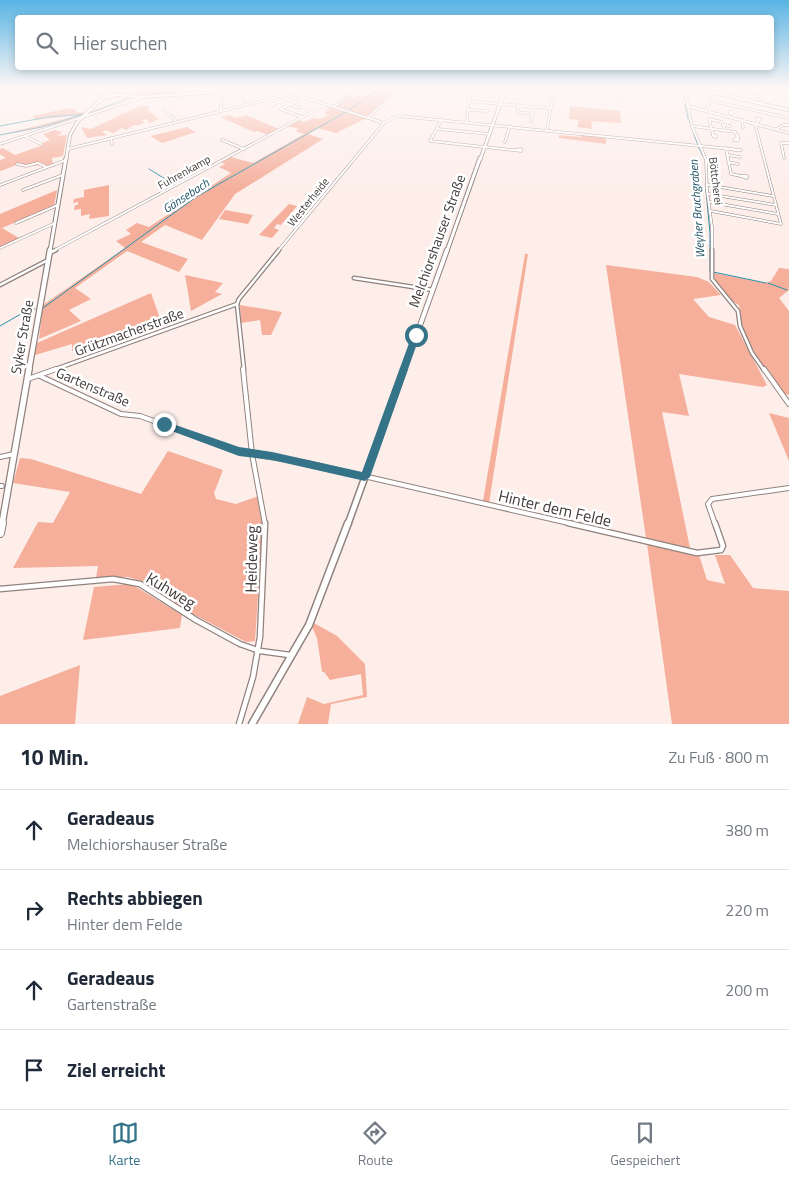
<!DOCTYPE html>
<html lang="de">
<head>
<meta charset="utf-8">
<style>
	body { margin:0; font-family:"Titillium Web",sans-serif; background:#f6f6f7; color:#1f2937 }
	.stop { position:absolute; width:15px; height:15px; margin:-11px; border:4px solid #357389; border-radius:50%; background:#fff }
	.stop.end { background:#357389; border-color:#fff; box-shadow:0 1px 5px #0008 }
	.list { margin:0; padding:0; list-style:none }
	h2 { display:flex; justify-content:space-between; align-items:center; height:65px; margin:0; padding:0 20px; font-size:21px }
	h2 small { font-size:16px; font-weight:400; color:#747a83 }
	.list li { display:grid; grid-template-columns:32px 1fr auto; gap:15px; align-items:center; box-sizing:border-box; height:80px; padding:0 20px; border-top:1px solid #e0e1e3 }
	.list b { display:block; font-size:19px; white-space:nowrap }
	.list p { margin:0; font-size:16px; white-space:nowrap; color:#747a83 }
	.list em { font-size:16px; font-style:normal; color:#747a83 }
	.icon { flex:none; width:28px; height:28px; fill:none; stroke:currentColor; stroke-width:2; stroke-linecap:round; stroke-linejoin:round }
	.map { position:relative; flex:none; width:789px; height:724px; overflow:hidden }
	.search { position:absolute; background:#fff; box-shadow:0 2px 8px #0003; left:15px; right:15px; top:15px; height:55px; display:flex; align-items:center; gap:12px; box-sizing:border-box; padding:0 18px; border-radius:5px; color:#747a83; font-size:19px }
	.sheet { height:385px; background:#fff }
	nav { display:flex; justify-content:space-around; align-items:center; box-sizing:border-box; height:70px; border-top:1px solid #e0e1e3; background:#fff; font-size:14px; color:#747a83 }
	nav a { display:grid; justify-items:center; gap:2px }
	nav .on { color:#357389 }
	.map>svg:first-child { display:block }
</style>
</head>
<body>
<div class="map">
<svg width="789" height="724" viewBox="0 0 789 724">
	<rect width="100%" height="100%" fill="#fdeeea"/>
	<g fill="#f5af9b">
		<path d="M154 88H179L176 93 127 98 132 92 140 93Z"/>
		<path d="M379 88H399L367 116 336 107 349 96 355 97 359 95 367 96Z"/>
		<path d="M140 106H149L148 110 159 119 150 123 146 119 142 120 145 123 140 124 142 125H134L126 130 122 128 113 133 106 130 102 132 107 135 87 138 81 127 91 129Z"/>
		<path d="M570 106 620 111 621 123 591 121 592 129 577 127 579 120 569 119Z"/>
		<path d="M330 107 367 118 336 133 318 128 308 134 323 139 235 194 202 240 165 225 141 242 188 259 179 272 127 251 75 288 91 299 69 310 81 321 39 339 43 305 125 248 116 241 131 234 126 230 137 223 149 227 231 173 219 167 225 164 221 162 231 157 253 163 304 134 295 131 299 129 287 126 297 120 305 122 312 118C318 120 325 118 329 115L324 114 327 111 325 110Z"/>
		<path d="M68 108 74 109 77 112H86C74 124 19 131 0 135L79 115 35 120 33 116Z"/>
		<path d="M229 115 236 118 246 115 279 129 268 135 258 131 254 132 220 117Z"/>
		<path d="M187 127 196 132 162 143 150 136Z"/>
		<path d="M55 130 63 132 57 136 67 135 63 156 52 158 53 164C41 168 30 164 19 165 13 165 5 170 0 171V160L6 158 0 154V149L3 148 15 155 43 145 40 144 50 140 43 134Z"/>
		<path d="M581 134 606 136V144L559 138V135L581 137Z"/>
		<path d="M109 185V216L89 219 90 214 81 216V209L74 210 75 205H78V202L73 203 74 199 84 197V190Z"/>
		<path d="M57 190 54 206 2 228 19 238 0 247V214Z"/>
		<path d="M289 204 297 206 281 225 277 224 274 228 279 230 272 238 259 235Z"/>
		<path d="M225 210 253 215 248 224 219 219Z"/>
		<path d="M525 254H528L489 503 483 501Z"/>
		<path d="M606 265 697 277 709 282 721 295 693 299 709 317 735 325 767 385 763 387 679 374 689 416 662 412 690 548 646 538Z"/>
		<path d="M779 268 789 269V290L779 298 789 311V395L785 394C768 373 750 350 742 324 740 318 740 311 739 305 727 299 715 287 714 273L765 283 771 281Z"/>
		<path d="M185 275 223 283 215 292 222 294 191 311Z"/>
		<path d="M151 293 161 321 72 351V344L35 355 37 343Z"/>
		<path d="M240 305 282 312 271 335H262L260 320 241 323Z"/>
		<path d="M769 413 789 418V461Z"/>
		<path d="M168 451 223 470 214 493 216 499 236 504 259 496 263 519 255 641 246 642 193 614 138 580 128 577 96 578 98 566 13 568 38 522 53 523 70 492 13 483 20 458 31 459 141 494Z"/>
		<path d="M647 544 699 555 707 580 725 584 715 555H730L753 588 789 591V724H672Z"/>
		<path d="M129 584 138 588 182 615 180 628 83 640 94 587Z"/>
		<path d="M314 623 337 636 365 664 367 697 331 704 328 724H298L307 697 324 704 363 695 361 674 330 680 324 672H322L317 638 312 627Z"/>
		<path d="M80 665 75 724H0V696Z"/>
	</g>
	<g fill="none" stroke-linecap="round" stroke-linejoin="round">
		<g stroke="#2a8fac" stroke-width="1">
			<path d="M683 88V94"/>
			<path d="M153 95 173 92 178 88"/>
			<path d="M684 97V100"/>
			<path d="M685 104 688 119"/>
			<path d="M348 111 380 88"/>
			<path d="M689 120 697 143"/>
			<path d="M0 126 48 117 87 114 131 97"/>
			<path d="M0 135 42 127 81 115"/>
			<path d="M698 146 703 156"/>
			<path d="M149 169 175 185"/>
			<path d="M706 190 710 233V271"/>
			<path d="M713 272 766 283"/>
			<path d="M768 283 787 290"/>
			<path d="M43 308 196 197 346 112"/>
			<path d="M0 326 26 311 35 309"/>
		</g>
		<defs>
			<g id="street-far3">
				<path d="M265 88 267 99"/>
				<path d="M274 88 384 123"/>
				<path d="M496 88 553 93"/>
				<path d="M566 88 619 93"/>
				<path d="M618 88 619 98"/>
				<path d="M684 88 692 126 706 160 707 191 712 227V251"/>
				<path d="M731 88 764 92"/>
				<path d="M780 88 789 91"/>
				<path d="M242 89 244 105"/>
				<path d="M0 90 7 88"/>
				<path d="M751 96 762 98"/>
				<path d="M749 100 752 93 751 89"/>
				<path d="M469 101 500 104"/>
				<path d="M711 101 789 118"/>
				<path d="M270 104H273L274 105Z"/>
				<path d="M273 104 281 101 300 108"/>
				<path d="M500 104 550 108"/>
				<path d="M519 105 517 112 533 114"/>
				<path d="M687 106 789 133"/>
				<path d="M334 107 357 88"/>
				<path d="M164 109 176 121"/>
				<path d="M221 110 222 92"/>
				<path d="M468 110 488 111"/>
				<path d="M706 110 717 88"/>
				<path d="M302 117 280 109 303 98"/>
				<path d="M729 117 730 112H733L731 113"/>
				<path d="M368 118 400 88"/>
				<path d="M442 119 430 141 484 147"/>
				<path d="M742 120 743 128"/>
				<path d="M531 121 534 107"/>
				<path d="M467 122 470 88"/>
				<path d="M723 125 730 126"/>
				<path d="M692 126 735 132 738 138"/>
				<path d="M438 129 489 134"/>
				<path d="M777 129 783 125H789"/>
				<path d="M547 130 554 88"/>
				<path d="M713 135 709 119 722 122 725 130"/>
				<path d="M713 135 716 136V137L713 136Z"/>
				<path d="M25 136 41 144"/>
				<path d="M111 138 112 144"/>
				<path d="M738 138V140H734Z"/>
				<path d="M222 140 244 149"/>
				<path d="M505 142 510 126"/>
				<path d="M0 144 140 98"/>
				<path d="M485 147 521 151V149L516 150"/>
				<path d="M726 148 731 174 741 176"/>
				<path d="M68 149 290 94"/>
				<path d="M727 155 740 157"/>
				<path d="M784 158 781 143H789"/>
				<path d="M728 162 738 164"/>
				<path d="M17 164 26 166 38 163 46 167"/>
				<path d="M747 176H741L747 178"/>
				<path d="M0 185 66 160"/>
				<path d="M708 185 773 196"/>
				<path d="M23 190 63 175"/>
				<path d="M708 194 776 205"/>
				<path d="M709 202 778 214"/>
				<path d="M711 211 781 224 755 124 758 122 757 118 760 119 758 121"/>
				<path d="M16 223 58 205"/>
				<path d="M0 248 55 223"/>
				<path d="M53 251 325 105"/>
				<path d="M278 251 384 123 398 116 741 150H734"/>
			</g>
			<g id="street-far2">
				<path d="M712 250V279L738 311 740 326 752 353 764 370"/>
				<path d="M50 253 56 250"/>
				<path d="M354 278 433 290"/>
				<path d="M0 285 48 260"/>
				<path d="M237 304 239 299 279 250"/>
				<path d="M237 304 244 370"/>
				<path d="M53 370 237 304"/>
			</g>
			<g id="street-far1">
				<path d="M243 369 252 454 265 524"/>
				<path d="M764 369 789 404"/>
				<path d="M40 376 121 414 140 416 239 452 307 463 573 524"/>
				<path d="M28 379 56 369"/>
				<path d="M0 457 14 454"/>
				<path d="M0 486H2"/>
				<path d="M715 524 708 504 712 499 789 488"/>
			</g>
			<g id="street">
				<path d="M568 523 697 553 721 550 723 546 715 523"/>
				<path d="M0 589 113 579 140 584 196 620 240 644 260 651 290 655"/>
				<path d="M239 724 253 677 260 637 265 523"/>
			</g>
			<g id="secondary-far4">
				<path d="M694 88 789 110"/>
				<path d="M107 94 140 97 218 92 244 88"/>
				<path d="M480 160 503 96 508 88"/>
			</g>
			<path id="secondary-far3" d="M447 251 480 158"/>
			<path id="secondary-far2" d="M404 370 447 250"/>
			<path id="secondary-far1" d="M348 524 404 369"/>
			<path id="secondary" d="M252 724 309 625 348 523"/>
			<g id="primary-far4">
				<path d="M81 88 108 94"/>
				<path d="M104 98 114 96"/>
				<path d="M66 160 70 135 78 121 114 88"/>
			</g>
			<path id="primary-far3" d="M50 251 66 158"/>
			<path id="primary-far2" d="M29 370 50 250"/>
			<path id="primary-far1" d="M2 524 29 369"/>
			<path id="primary" d="M0 533 2 523"/>
		</defs>
		<use href="#street-far3" stroke="#8f827e" stroke-width="3"/>
		<use href="#street-far2" stroke="#8f827e" stroke-width="5"/>
		<use href="#street-far1" stroke="#8f827e" stroke-width="6"/>
		<use href="#street" stroke="#8f827e" stroke-width="7"/>
		<use href="#secondary-far4" stroke="#8f827e" stroke-width="4"/>
		<use href="#secondary-far3" stroke="#8f827e" stroke-width="5"/>
		<use href="#secondary-far2" stroke="#8f827e" stroke-width="6"/>
		<use href="#secondary-far1" stroke="#8f827e" stroke-width="8"/>
		<use href="#secondary" stroke="#8f827e" stroke-width="9"/>
		<use href="#primary-far4" stroke="#8f827e" stroke-width="4"/>
		<use href="#primary-far3" stroke="#8f827e" stroke-width="5"/>
		<use href="#primary-far2" stroke="#8f827e" stroke-width="7"/>
		<use href="#primary-far1" stroke="#8f827e" stroke-width="8"/>
		<use href="#primary" stroke="#8f827e" stroke-width="10"/>
		<use href="#street-far3" stroke="#fff" stroke-width="2"/>
		<use href="#street-far2" stroke="#fff" stroke-width="2.5"/>
		<use href="#street-far1" stroke="#fff" stroke-width="4"/>
		<use href="#street" stroke="#fff" stroke-width="4.5"/>
		<use href="#secondary-far4" stroke="#fff" stroke-width="2.5"/>
		<use href="#secondary-far3" stroke="#fff" stroke-width="3"/>
		<use href="#secondary-far2" stroke="#fff" stroke-width="4"/>
		<use href="#secondary-far1" stroke="#fff" stroke-width="5"/>
		<use href="#secondary" stroke="#fff" stroke-width="6"/>
		<use href="#primary-far4" stroke="#fff" stroke-width="2.5"/>
		<use href="#primary-far3" stroke="#fff" stroke-width="3"/>
		<use href="#primary-far2" stroke="#fff" stroke-width="4.5"/>
		<use href="#primary-far1" stroke="#fff" stroke-width="5.5"/>
		<use href="#primary" stroke="#fff" stroke-width="8"/>
	</g>
	<linearGradient id="sky" x2="0" y2="1"><stop stop-color="#58b4e4"/><stop offset="0.46" stop-color="#fef7f6"/><stop offset="1" stop-color="#fef7f6" stop-opacity="0"/></linearGradient>
	<rect width="789" height="190" fill="url(#sky)"/>
	<path fill="#357389" d="M416 332 420 335 370 477 365 481 272 460 239 456 161 427 159 424 164 421 239 447 272 452 362 472 412 335Z"/>
	<g text-anchor="middle" stroke-width="5" stroke-linejoin="round" paint-order="stroke">
		<g font-size="11" fill="#3f3a38" stroke="#fff">
			<text transform="translate(184 172) rotate(-29)" y="4">Fuhrenkamp</text>
			<text transform="translate(716 181) rotate(83)" y="4">Böttcherei</text>
			<text transform="translate(308 202) rotate(-51)" y="4">Westerheide</text>
		</g>
		<g font-size="12" font-style="italic" fill="#1d5365" stroke="#fff">
			<text transform="translate(186 196) rotate(-33)" y="4">Gänsebach</text>
			<text transform="translate(697 209) rotate(-94)" y="4">Weyher Bruchgraben</text>
		</g>
		<g font-size="14" fill="#3f3a38" stroke="#fff">
			<text transform="translate(437 241) rotate(-70)" y="5">Melchiorshauser Straße</text>
			<text transform="translate(129 332) rotate(-20)" y="5">Grützmacherstraße</text>
			<text transform="translate(22 337) rotate(-80)" y="5">Syker Straße</text>
			<text transform="translate(93 387) rotate(23)" y="5">Gartenstraße</text>
		</g>
		<g font-size="16" fill="#3f3a38" stroke="#fff">
			<text transform="translate(555 508) rotate(13)" y="6">Hinter dem Felde</text>
			<text transform="translate(251 559) rotate(-89)" y="6">Heideweg</text>
			<text transform="translate(171 590) rotate(31)" y="6">Kuhweg</text>
		</g>
	</g>
</svg>
<div class="stop" style="left:416px;top:335px"></div>
<div class="stop end" style="left:164px;top:424px"></div>
<div class="search"><svg class="icon" aria-label="search" viewBox="0 0 24 24"><circle cx="10" cy="10" r="6"/><path d="M15 15l6 6"/></svg>Hier suchen</div>
</div>
<section class="sheet">
<h2>10 Min.<small>Zu Fuß · 800 m</small></h2>
<ul class="list">
<li><svg class="icon" aria-label="ahead" viewBox="0 0 24 24"><path d="M12 20V5M6 11l6-6 6 6"/></svg><div><b>Geradeaus</b><p>Melchiorshauser Straße</p></div><em>380 m</em></li>
<li><svg class="icon" aria-label="right" viewBox="0 0 24 24"><path d="M7 20v-9h11M14 6l5 5-5 5"/></svg><div><b>Rechts abbiegen</b><p>Hinter dem Felde</p></div><em>220 m</em></li>
<li><svg class="icon" aria-label="ahead" viewBox="0 0 24 24"><path d="M12 20V5M6 11l6-6 6 6"/></svg><div><b>Geradeaus</b><p>Gartenstraße</p></div><em>200 m</em></li>
<li><svg class="icon" aria-label="arrive" viewBox="0 0 24 24"><path d="M6 21V4h12l-3 4 3 4H6"/></svg><div><b>Ziel erreicht</b></div></li>
</ul>
</section>
<nav>
<a class="on"><svg class="icon" aria-label="map" viewBox="0 0 24 24"><path d="M3 6l6-2 6 2 6-2v14l-6 2-6-2-6 2zM9 4v14M15 6v14"/></svg>Karte</a>
<a><svg class="icon" aria-label="directions" viewBox="0 0 24 24"><path d="M12 3l9 9-9 9-9-9zM9 14v-3h6M13 9l2 2-2 2"/></svg>Route</a>
<a><svg class="icon" aria-label="saved" viewBox="0 0 24 24"><path d="M7 4h10v16l-5-4-5 4z"/></svg>Gespeichert</a>
</nav>
</body>
</html>
